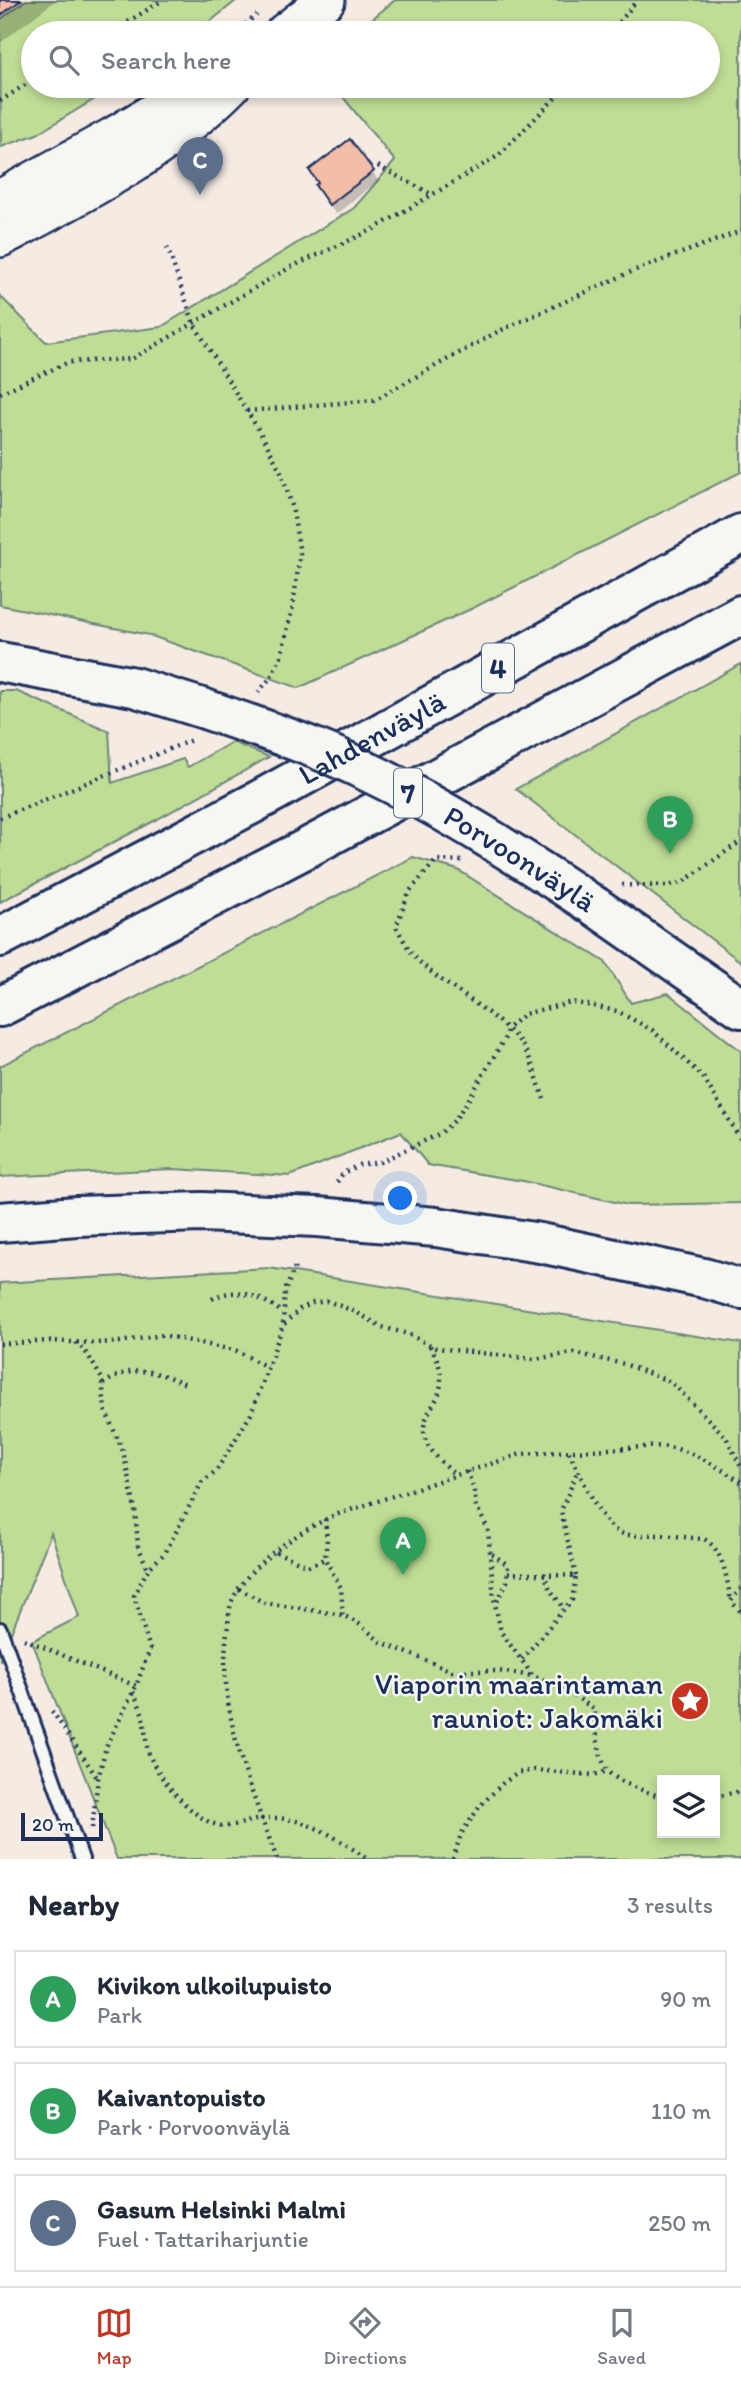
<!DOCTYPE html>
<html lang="en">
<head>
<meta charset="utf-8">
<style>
	body { margin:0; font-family:Itim,sans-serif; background:#f2f2f3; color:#1f2937 }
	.controls { position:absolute; right:21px; bottom:21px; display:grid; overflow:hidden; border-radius:0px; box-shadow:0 4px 10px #0003 }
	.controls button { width:63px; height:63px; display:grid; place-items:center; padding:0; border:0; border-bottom:2px solid #e0e1e3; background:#fff; color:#1f2937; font:35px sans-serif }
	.scale { position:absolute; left:21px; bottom:18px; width:82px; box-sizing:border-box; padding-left:7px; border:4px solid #1b2f5e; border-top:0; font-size:19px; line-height:24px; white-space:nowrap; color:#1b2f5e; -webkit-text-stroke:5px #f6f6f2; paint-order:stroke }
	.you { position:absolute; left:401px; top:1199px; width:24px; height:24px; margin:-18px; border:5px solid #fff; border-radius:50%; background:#1a73e8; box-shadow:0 0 0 10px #1a73e833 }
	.badge { display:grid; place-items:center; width:46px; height:46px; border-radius:50%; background:#c8321e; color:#fff; font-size:23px; font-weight:700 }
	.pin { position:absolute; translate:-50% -58px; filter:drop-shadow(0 2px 4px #0008) }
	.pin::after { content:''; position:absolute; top:37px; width:24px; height:21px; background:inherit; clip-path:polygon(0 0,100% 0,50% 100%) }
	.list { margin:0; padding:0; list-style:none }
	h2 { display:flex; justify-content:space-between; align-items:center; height:91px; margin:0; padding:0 28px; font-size:30px }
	h2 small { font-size:23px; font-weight:400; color:#747a83 }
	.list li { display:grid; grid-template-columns:46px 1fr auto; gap:21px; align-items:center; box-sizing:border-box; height:98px; margin:0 14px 14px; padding:0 14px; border:2px solid #e0e1e3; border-radius:0px }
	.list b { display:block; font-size:26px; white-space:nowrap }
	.list p { margin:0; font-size:23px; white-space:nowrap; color:#747a83 }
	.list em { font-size:23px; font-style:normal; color:#747a83 }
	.icon { flex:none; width:38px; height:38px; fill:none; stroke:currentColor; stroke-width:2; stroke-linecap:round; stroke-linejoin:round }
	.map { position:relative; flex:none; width:741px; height:1859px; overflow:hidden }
	.search { position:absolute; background:#fff; box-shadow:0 4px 10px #0003; left:21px; right:21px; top:21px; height:77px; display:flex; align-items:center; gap:18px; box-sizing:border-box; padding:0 24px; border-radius:38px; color:#747a83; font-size:26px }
	.sheet { height:427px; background:#fff }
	nav { display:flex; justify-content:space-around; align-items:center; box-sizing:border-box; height:98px; border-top:2px solid #e0e1e3; background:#fff; font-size:19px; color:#747a83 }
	nav a { display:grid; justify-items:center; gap:4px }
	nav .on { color:#c8321e }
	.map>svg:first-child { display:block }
</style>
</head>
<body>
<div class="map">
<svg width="741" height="1859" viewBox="0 0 741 1859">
	<rect width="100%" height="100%" fill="#f5ebe3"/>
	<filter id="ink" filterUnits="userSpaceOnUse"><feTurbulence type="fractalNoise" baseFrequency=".0143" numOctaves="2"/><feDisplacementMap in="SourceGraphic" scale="14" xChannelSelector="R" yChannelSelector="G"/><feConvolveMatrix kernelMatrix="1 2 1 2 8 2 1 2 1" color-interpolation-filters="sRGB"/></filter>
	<g filter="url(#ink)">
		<g fill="#bfdd95" stroke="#6d867a" stroke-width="2" fill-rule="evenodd">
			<path d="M26 0H237L196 33H33V86H116L37 134 1 147 0 20Z"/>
			<path d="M395 0H741V472L473 608 299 688 149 635 0 605V296L46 342 161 327 354 208 395 161 334 86H708V33H355Z"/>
			<path d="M741 664V962L516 789Z"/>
			<path d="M0 691H16L109 731 112 783 183 759 188 767 232 742 269 757 154 821 0 902Z"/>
			<path d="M413 857 458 870 605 962 631 1003 668 993 741 1051V1203L628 1205 523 1181 428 1165 401 1132 290 1176 173 1169 0 1177V1066Z"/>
			<path d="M269 1268 741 1343V1859H117L32 1641 79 1617 51 1533 0 1661V1283ZM662 1780H715V1833H662Z"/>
		</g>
		<g fill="#0003">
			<path d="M0 0H56L0 43Z"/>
			<path d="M373 172 378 181 336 214 323 196 320 184Z"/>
		</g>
		<g fill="#f3bda7" stroke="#1b2f5e" stroke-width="2">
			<path d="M0 0H21L0 16Z"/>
			<path d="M350 139 374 171 329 205 315 185 318 183 309 170Z"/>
		</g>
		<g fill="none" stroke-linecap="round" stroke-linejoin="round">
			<defs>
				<path id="lane" d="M0 1629 82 1859"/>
				<g id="primary">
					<path d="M284 33 326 0"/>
					<path d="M0 199 112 137 197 86"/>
					<path d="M0 238C81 195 166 152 231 86"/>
				</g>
				<g id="highway">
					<path d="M0 662 134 687 205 709"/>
					<path d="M596 907 741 1008"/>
					<path id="s1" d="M0 937 254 803 741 534"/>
					<path d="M0 1007 305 849 741 615"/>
					<path d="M0 1222 77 1216 202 1212 317 1217 436 1227 540 1243 704 1278 741 1289"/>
				</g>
			</defs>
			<use href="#lane" stroke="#1b2f5e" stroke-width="18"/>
			<use href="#primary" stroke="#1b2f5e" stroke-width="42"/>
			<use href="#highway" stroke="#1b2f5e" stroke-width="44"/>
			<g stroke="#1b2f5e" stroke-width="4.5" stroke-dasharray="2 5" stroke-linecap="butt">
				<path d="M110 33 163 0"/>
				<path d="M234 33 257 15"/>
				<path d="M611 33 637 0"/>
				<path d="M0 101 33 80"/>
				<path d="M378 166 433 195"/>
				<path d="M167 247 194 324 264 439 281 472 292 506 300 553 293 606 281 656 271 677 258 693"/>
				<path d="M0 393 69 362 132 359 289 268 372 230 498 156 567 86"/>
				<path d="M247 411 374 400 497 332 633 271 741 231"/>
				<path d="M0 818 194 739"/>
				<path d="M622 885 668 886 683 882 741 841"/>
				<path d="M544 1099C535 1074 529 1045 507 1029L524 1014 572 1002 617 1011 652 1030 703 1077 741 1140"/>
				<path d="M337 1182 343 1173 359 1165 380 1162 441 1133 454 1121 467 1102 506 1036 507 1029C478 1001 441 985 414 956 407 948 402 936 396 927L409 892 436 860 463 861"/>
				<path d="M212 1299C237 1285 262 1297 283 1313"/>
				<path d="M284 1324 300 1309 313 1303 327 1301 356 1312 382 1327 408 1334 436 1348 534 1359 574 1353 624 1364 671 1382 726 1437 741 1467"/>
				<path d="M76 1342 88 1355 102 1379 105 1410 123 1451 135 1509 138 1546 148 1569"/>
				<path d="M0 1344 50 1341 92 1343 119 1342 163 1335 237 1351 267 1367"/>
				<path d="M430 1346C440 1362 445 1380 437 1398 432 1408 424 1417 424 1429 423 1447 442 1462 454 1474"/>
				<path d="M103 1384C134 1363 156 1371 188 1385"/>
				<path d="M569 1452C579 1471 600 1522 617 1531 628 1538 642 1534 655 1535 671 1535 688 1538 704 1539 724 1550 727 1581 731 1601"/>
				<path d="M467 1471 474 1490 476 1506 488 1529 494 1599 501 1632 533 1676 567 1691 594 1709C596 1727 597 1753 607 1770 614 1781 649 1793 662 1797"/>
				<path d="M325 1519 327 1539 325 1559 341 1588 343 1615"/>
				<path d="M276 1552 308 1566 325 1559"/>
				<path d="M492 1554 508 1565 507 1582 496 1604"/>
				<path d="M508 1573 576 1576 572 1600 522 1659"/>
				<path d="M544 1573 550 1589 564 1609"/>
				<path d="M576 1576 561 1511 578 1470"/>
				<path d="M741 1588 731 1601 741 1612"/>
				<path d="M239 1589 265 1603 343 1615 359 1624 381 1642 452 1671H499L533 1676"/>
				<path d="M24 1639 136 1686"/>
				<path d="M133 1692C137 1700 141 1708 143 1717 146 1730 145 1747 151 1759 162 1782 200 1829 228 1826 250 1823 263 1815 286 1819 317 1824 342 1841 367 1859"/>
				<path d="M52 1711 98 1779"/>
				<path d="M715 1797 741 1791"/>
				<path d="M92 1828 98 1779 106 1747 136 1686 150 1649 134 1596 148 1569 165 1553 202 1482 216 1471 251 1414 283 1325 285 1291 295 1267"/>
				<path d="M277 1859C249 1784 215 1707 228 1625 229 1617 229 1606 233 1599 249 1563 300 1531 335 1515L521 1454 662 1446C692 1450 715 1465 741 1482"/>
				<path d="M453 1859 461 1834 480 1806 503 1783 518 1773 534 1770 594 1775 607 1771"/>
			</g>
			<use href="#lane" stroke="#f6f6f2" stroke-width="12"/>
			<use href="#primary" stroke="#f6f6f2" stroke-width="37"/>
			<use href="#highway" stroke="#f6f6f2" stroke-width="38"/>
			<defs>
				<g id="highway-bridge">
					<path id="s2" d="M205 709C257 727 310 744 360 768 443 807 520 857 596 907"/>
				</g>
			</defs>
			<use href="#highway-bridge" stroke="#1b2f5e" stroke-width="44" stroke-linecap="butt"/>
			<use href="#highway-bridge" stroke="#f6f6f2" stroke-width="38"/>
		</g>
	</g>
	<defs>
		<symbol id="sight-disc" viewBox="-11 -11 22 22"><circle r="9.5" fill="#c8321e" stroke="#f6f6f2"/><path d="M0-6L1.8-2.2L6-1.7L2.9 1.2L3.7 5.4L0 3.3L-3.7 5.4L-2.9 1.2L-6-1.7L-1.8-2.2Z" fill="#fff"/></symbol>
	</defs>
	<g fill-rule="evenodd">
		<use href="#sight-disc" x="668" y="1679" width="44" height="44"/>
	</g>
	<g text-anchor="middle" stroke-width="5" stroke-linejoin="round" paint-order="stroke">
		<g fill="#f6f6f2" stroke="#5d6b8a" stroke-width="2">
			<rect x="482" y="643.5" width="32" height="49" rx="5"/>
			<rect x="394" y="768.5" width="28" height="49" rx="5"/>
		</g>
		<g font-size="28" font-weight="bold" fill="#1b2f5e">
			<text x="498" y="678">4</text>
			<text x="408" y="803">7</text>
		</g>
		<g font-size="30" fill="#1b2f5e" stroke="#f6f6f2">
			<text dy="10" stroke="none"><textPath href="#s1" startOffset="422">Lahdenväylä</textPath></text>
			<text dy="10" stroke="none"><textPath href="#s2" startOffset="350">Porvoonväylä</textPath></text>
		</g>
		<g font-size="30" fill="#1b2f5e" stroke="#f6f6f2" text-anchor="end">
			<text x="663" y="1694">Viaporin maarintaman<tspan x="663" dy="34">rauniot: Jakomäki</tspan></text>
		</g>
	</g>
</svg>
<div class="controls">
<button><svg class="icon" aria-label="layers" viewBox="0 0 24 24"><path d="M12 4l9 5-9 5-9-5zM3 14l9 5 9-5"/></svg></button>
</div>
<div class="scale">20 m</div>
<div class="you"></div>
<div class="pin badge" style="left:403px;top:1575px;background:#2e9e5b">A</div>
<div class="pin badge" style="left:670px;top:854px;background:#2e9e5b">B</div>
<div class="pin badge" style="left:200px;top:195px;background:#5c6f8a">C</div>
<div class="search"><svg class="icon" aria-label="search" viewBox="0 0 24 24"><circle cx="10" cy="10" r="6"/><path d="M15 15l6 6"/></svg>Search here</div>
</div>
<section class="sheet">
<h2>Nearby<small>3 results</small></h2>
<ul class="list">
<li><span class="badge" style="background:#2e9e5b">A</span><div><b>Kivikon ulkoilupuisto</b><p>Park</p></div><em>90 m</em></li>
<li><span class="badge" style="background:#2e9e5b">B</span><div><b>Kaivantopuisto</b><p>Park · Porvoonväylä</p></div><em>110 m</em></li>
<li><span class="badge" style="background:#5c6f8a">C</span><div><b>Gasum Helsinki Malmi</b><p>Fuel · Tattariharjuntie</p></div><em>250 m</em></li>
</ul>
</section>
<nav>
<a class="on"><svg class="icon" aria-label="map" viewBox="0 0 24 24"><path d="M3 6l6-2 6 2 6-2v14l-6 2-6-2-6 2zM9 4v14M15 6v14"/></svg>Map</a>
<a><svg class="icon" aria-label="directions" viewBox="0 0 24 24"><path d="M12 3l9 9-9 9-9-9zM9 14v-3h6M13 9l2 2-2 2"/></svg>Directions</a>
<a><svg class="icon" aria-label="saved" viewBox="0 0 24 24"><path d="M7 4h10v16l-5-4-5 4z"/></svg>Saved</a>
</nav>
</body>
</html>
